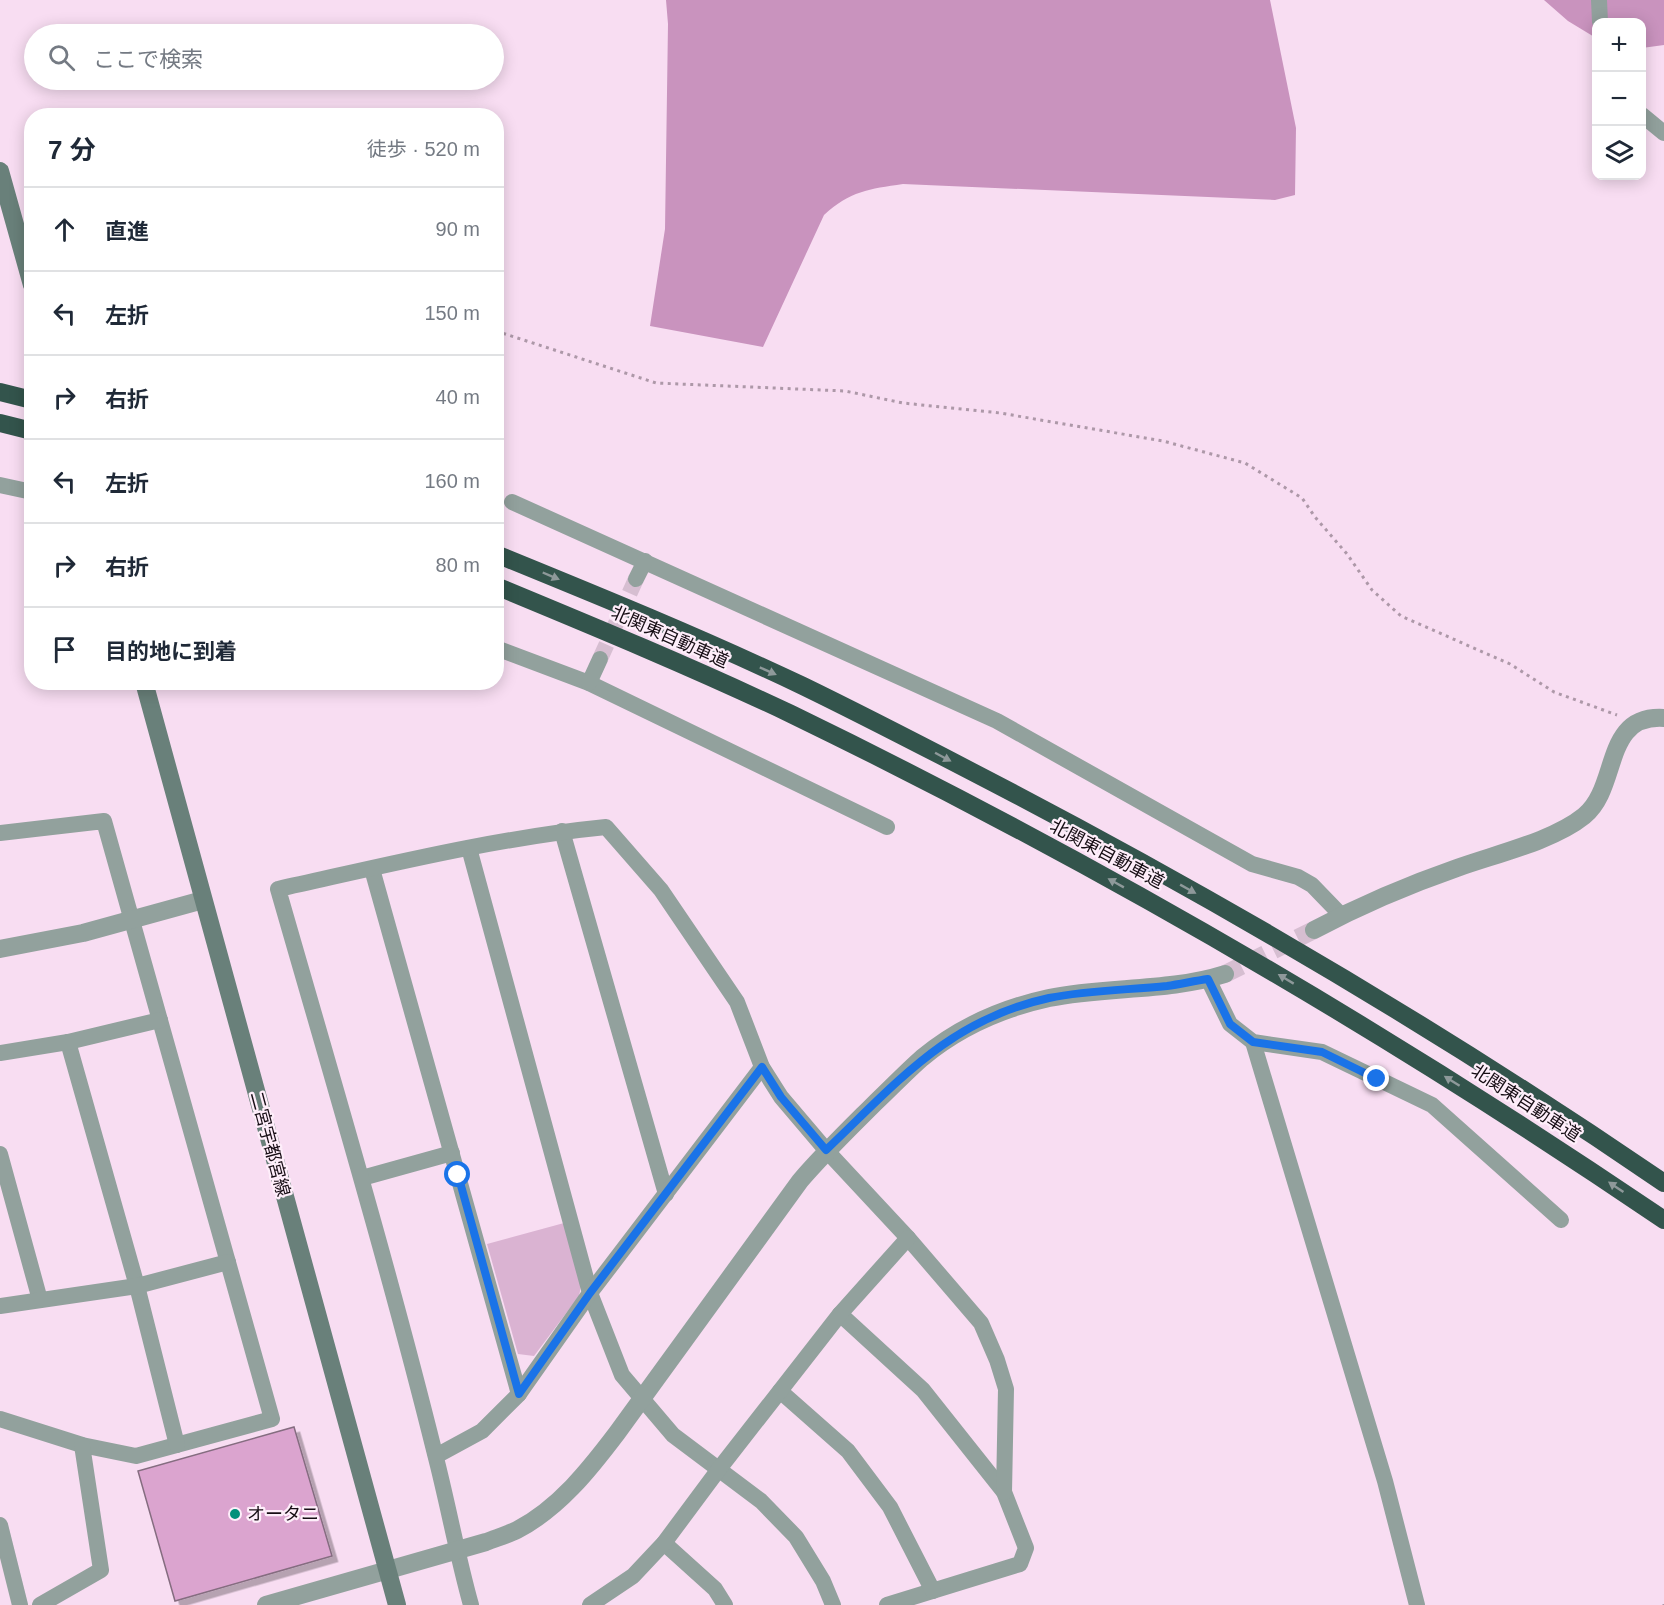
<!DOCTYPE html>
<html lang="ja">
<head>
<meta charset="utf-8">
<style>
	body { margin:0; font-family:Arial,"Noto Sans JP",sans-serif; background:#f2f2f3; color:#1f2937 }
	.controls { position:absolute; right:18px; top:18px; display:grid; overflow:hidden; border-radius:12px; box-shadow:0 3px 15px #0003 }
	.controls button { width:54px; height:54px; display:grid; place-items:center; padding:0; border:0; border-bottom:2px solid #e0e1e3; background:#fff; color:#1f2937; font:30px sans-serif }
	.stop { position:absolute; width:18px; height:18px; margin:-14px; border:4px solid #1a73e8; border-radius:50%; background:#fff }
	.stop.end { background:#1a73e8; border-color:#fff; box-shadow:0 2px 6px #0008 }
	.list { margin:0; padding:0; list-style:none }
	h2 { display:flex; justify-content:space-between; align-items:center; height:78px; margin:0; padding:0 24px; font-size:26px }
	h2 small { font-size:20px; font-weight:400; color:#747a83 }
	.list li { display:grid; grid-template-columns:39px 1fr auto; gap:18px; align-items:center; box-sizing:border-box; height:84px; padding:0 24px; border-top:2px solid #e0e1e3 }
	.list b { display:block; font-size:22px; white-space:nowrap }
	.list em { font-size:20px; font-style:normal; color:#747a83 }
	.icon { flex:none; width:33px; height:33px; fill:none; stroke:currentColor; stroke-width:2; stroke-linecap:round; stroke-linejoin:round }
	.map { position:relative; flex:none; width:1664px; height:1605px; overflow:hidden }
	.search { position:absolute; background:#fff; box-shadow:0 3px 15px #0003; left:24px; top:24px; width:480px; height:66px; display:flex; align-items:center; gap:15px; box-sizing:border-box; padding:0 21px; border-radius:33px; color:#747a83; font-size:22px }
	.panel { position:absolute; background:#fff; box-shadow:0 3px 15px #0003; left:24px; top:108px; width:480px; height:582px; border-radius:24px }
	.map>svg:first-child { display:block }
</style>
</head>
<body>
<div class="map">
<svg width="1664" height="1605" viewBox="0 0 1664 1605">
	<defs>
		<filter id="shadow"><feDropShadow dx="5.5" dy="5.5" stdDeviation="0" flood-color="#0004"/></filter>
	</defs>
	<rect width="100%" height="100%" fill="#f8ddf2"/>
	<path fill="#dab3d2" d="M564 1223 582 1281 579 1296 534 1356 518 1354 487 1244Z"/>
	<g fill="#c993be">
		<path d="M666 0H1270L1296 128 1295 195 1275 200 903 184C869 189 850 191 824 215L763 347 650 326 665 229 668 24Z"/>
		<path d="M1544 0H1664V45L1642 48V22H1596V38L1568 21Z"/>
	</g>
	<path fill="#dba4cf" stroke="#856d80" stroke-width="1.5" filter="url(#shadow)" d="M294 1427 332 1556 175 1601 138 1471Z"/>
	<g fill="none" stroke-linecap="round" stroke-linejoin="round">
		<path stroke="#d6bed1" stroke-width="16" stroke-dasharray="16 8" stroke-linecap="butt" d="M600 659 636 579"/>
		<path stroke="#d6bed1" stroke-width="18" stroke-dasharray="18 9" stroke-linecap="butt" d="M1225 974 1314 930"/>
		<g stroke="#ad98a8" stroke-width="3" stroke-dasharray="3 4.5" stroke-linecap="butt">
			<path d="M496 331 656 383 845 391 903 403 1000 413 1163 441 1245 463 1302 498 1315 517 1347 554 1372 590 1401 616 1510 664 1554 692 1617 715"/>
			<path d="M1664 1605V1604"/>
		</g>
		<g stroke="#92a19d" stroke-width="16">
			<path d="M1599 0 1600 22"/>
			<path d="M1642 115 1664 133"/>
			<path d="M0 485 32 492"/>
			<path d="M512 502 997 721 1252 864 1298 877 1312 885 1341 915"/>
			<path d="M636 579 645 561"/>
			<path d="M496 648 589 683 887 827"/>
			<path d="M589 683 600 659"/>
			<path d="M562 831 666 1194"/>
			<path d="M0 833 104 821 272 1419 136 1456 82 1445 0 1419"/>
			<path d="M469 848 590 1293 622 1375 673 1435 761 1501 796 1537 823 1581 833 1605"/>
			<path d="M372 869 519 1394"/>
			<path d="M1208 979 1230 1024 1253 1042 1322 1052 1432 1105 1561 1220"/>
			<path d="M68 1042 137 1286 177 1445"/>
			<path d="M1253 1042 1385 1481 1417 1605"/>
			<path d="M0 1053 68 1042 160 1020"/>
			<path d="M0 1154 40 1300"/>
			<path d="M362 1178 452 1153"/>
			<path d="M0 1306 137 1286 228 1262"/>
			<path d="M840 1314 923 1390 1004 1492 1026 1548 1020 1564 887 1605"/>
			<path d="M780 1391 848 1451 890 1507 933 1591"/>
			<path d="M436 1456 482 1431 519 1394 590 1293 762 1067"/>
			<path d="M0 1525 20 1605"/>
			<path d="M664 1543 715 1589 725 1605"/>
			<path d="M40 1605 101 1570 82 1445"/>
			<path d="M471 1605C457 1555 448 1504 435 1454 388 1265 332 1077 278 889 387 865 495 838 606 827L661 890 737 1002 762 1067 781 1097 826 1150 908 1238 981 1323 997 1360 1006 1389 1004 1492"/>
			<path d="M590 1605 633 1576 664 1543 719 1469 840 1314 908 1238"/>
		</g>
		<g stroke="#92a19d" stroke-width="18">
			<path d="M1314 930C1361 905 1408 885 1457 868 1496 854 1553 841 1584 816 1620 787 1602 714 1664 718"/>
			<path d="M0 949 83 933 203 900"/>
			<path d="M266 1605 486 1542C496 1538 507 1535 517 1530 559 1508 589 1470 617 1433L800 1181C824 1153 850 1128 876 1102 891 1088 906 1072 922 1058 958 1028 1003 1008 1049 998 1107 986 1168 992 1225 974"/>
		</g>
		<g stroke="#69807a" stroke-width="18">
			<path d="M0 171 32 285"/>
			<path d="M144 682 397 1605"/>
		</g>
		<g stroke="#33544c" stroke-width="18">
			<path d="M0 392 32 400"/>
			<path d="M0 423 32 431"/>
			<path d="M496 554C599 596 702 638 803 686 873 720 942 756 1011 792 1236 910 1455 1040 1664 1183"/>
			<path d="M496 586C595 627 694 668 791 714 1094 861 1386 1031 1664 1220"/>
		</g>
	</g>
	<defs><path id="oneway-solid" d="M-6-.8H1V-3.2L6.5 0L1 3.2V.8H-6Z" transform="scale(1.5)"/></defs>
	<g fill="#8e999a">
		<use href="#oneway-solid" transform="translate(551 576) rotate(23)"/>
		<use href="#oneway-solid" transform="translate(768 671) rotate(24)"/>
		<use href="#oneway-solid" transform="translate(943 757) rotate(28)"/>
		<use href="#oneway-solid" transform="translate(1116 883) rotate(-151)"/>
		<use href="#oneway-solid" transform="translate(1188 889) rotate(29)"/>
		<use href="#oneway-solid" transform="translate(1286 979) rotate(-149)"/>
		<use href="#oneway-solid" transform="translate(1452 1081) rotate(-148)"/>
		<use href="#oneway-solid" transform="translate(1616 1187) rotate(-146)"/>
	</g>
	<g fill="none" stroke-linecap="round" stroke-linejoin="round">
		<path stroke="#1a73e8" stroke-width="8" d="M458 1175 519 1394 590 1293 762 1067 781 1097 826 1150C897 1083 948 1020 1049 998 1088 990 1128 990 1167 986 1181 984 1194 981 1208 979L1230 1024 1253 1042 1322 1052 1377 1079"/>
	</g>
	<circle fill="#02917b" stroke="#feeefa" stroke-width="2" cx="235" cy="1514" r="6"/>
	<g text-anchor="middle" stroke-width="4.5" stroke-linejoin="round" paint-order="stroke">
		<g font-size="18" fill="#160d14" stroke="#feeefa">
			<text transform="translate(670 637) rotate(24)" y="6">北関東自動車道</text>
			<text transform="translate(1107 854) rotate(28)" y="6">北関東自動車道</text>
			<text transform="translate(1526 1103) rotate(33)" y="6">北関東自動車道</text>
			<text transform="translate(270 1144) rotate(75)" y="6">二宮宇都宮線</text>
		</g>
		<g font-size="18" fill="#160d14" stroke="#feeefa" text-anchor="start">
			<text x="247" y="1520">オータニ</text>
		</g>
	</g>
</svg>
<div class="controls">
<button>+</button>
<button>−</button>
<button><svg class="icon" aria-label="layers" viewBox="0 0 24 24"><path d="M12 4l9 5-9 5-9-5zM3 14l9 5 9-5"/></svg></button>
</div>
<div class="stop" style="left:458px;top:1175px"></div>
<div class="stop end" style="left:1377px;top:1079px"></div>
<div class="search"><svg class="icon" aria-label="search" viewBox="0 0 24 24"><circle cx="10" cy="10" r="6"/><path d="M15 15l6 6"/></svg>ここで検索</div>
<section class="panel">
<h2>7 分<small>徒歩 · 520 m</small></h2>
<ul class="list">
<li><svg class="icon" aria-label="ahead" viewBox="0 0 24 24"><path d="M12 20V5M6 11l6-6 6 6"/></svg><div><b>直進</b></div><em>90 m</em></li>
<li><svg class="icon" aria-label="left" viewBox="0 0 24 24"><path d="M17 20v-9H6M10 6l-5 5 5 5"/></svg><div><b>左折</b></div><em>150 m</em></li>
<li><svg class="icon" aria-label="right" viewBox="0 0 24 24"><path d="M7 20v-9h11M14 6l5 5-5 5"/></svg><div><b>右折</b></div><em>40 m</em></li>
<li><svg class="icon" aria-label="left" viewBox="0 0 24 24"><path d="M17 20v-9H6M10 6l-5 5 5 5"/></svg><div><b>左折</b></div><em>160 m</em></li>
<li><svg class="icon" aria-label="right" viewBox="0 0 24 24"><path d="M7 20v-9h11M14 6l5 5-5 5"/></svg><div><b>右折</b></div><em>80 m</em></li>
<li><svg class="icon" aria-label="arrive" viewBox="0 0 24 24"><path d="M6 21V4h12l-3 4 3 4H6"/></svg><div><b>目的地に到着</b></div></li>
</ul>
</section>
</div>
</body>
</html>
